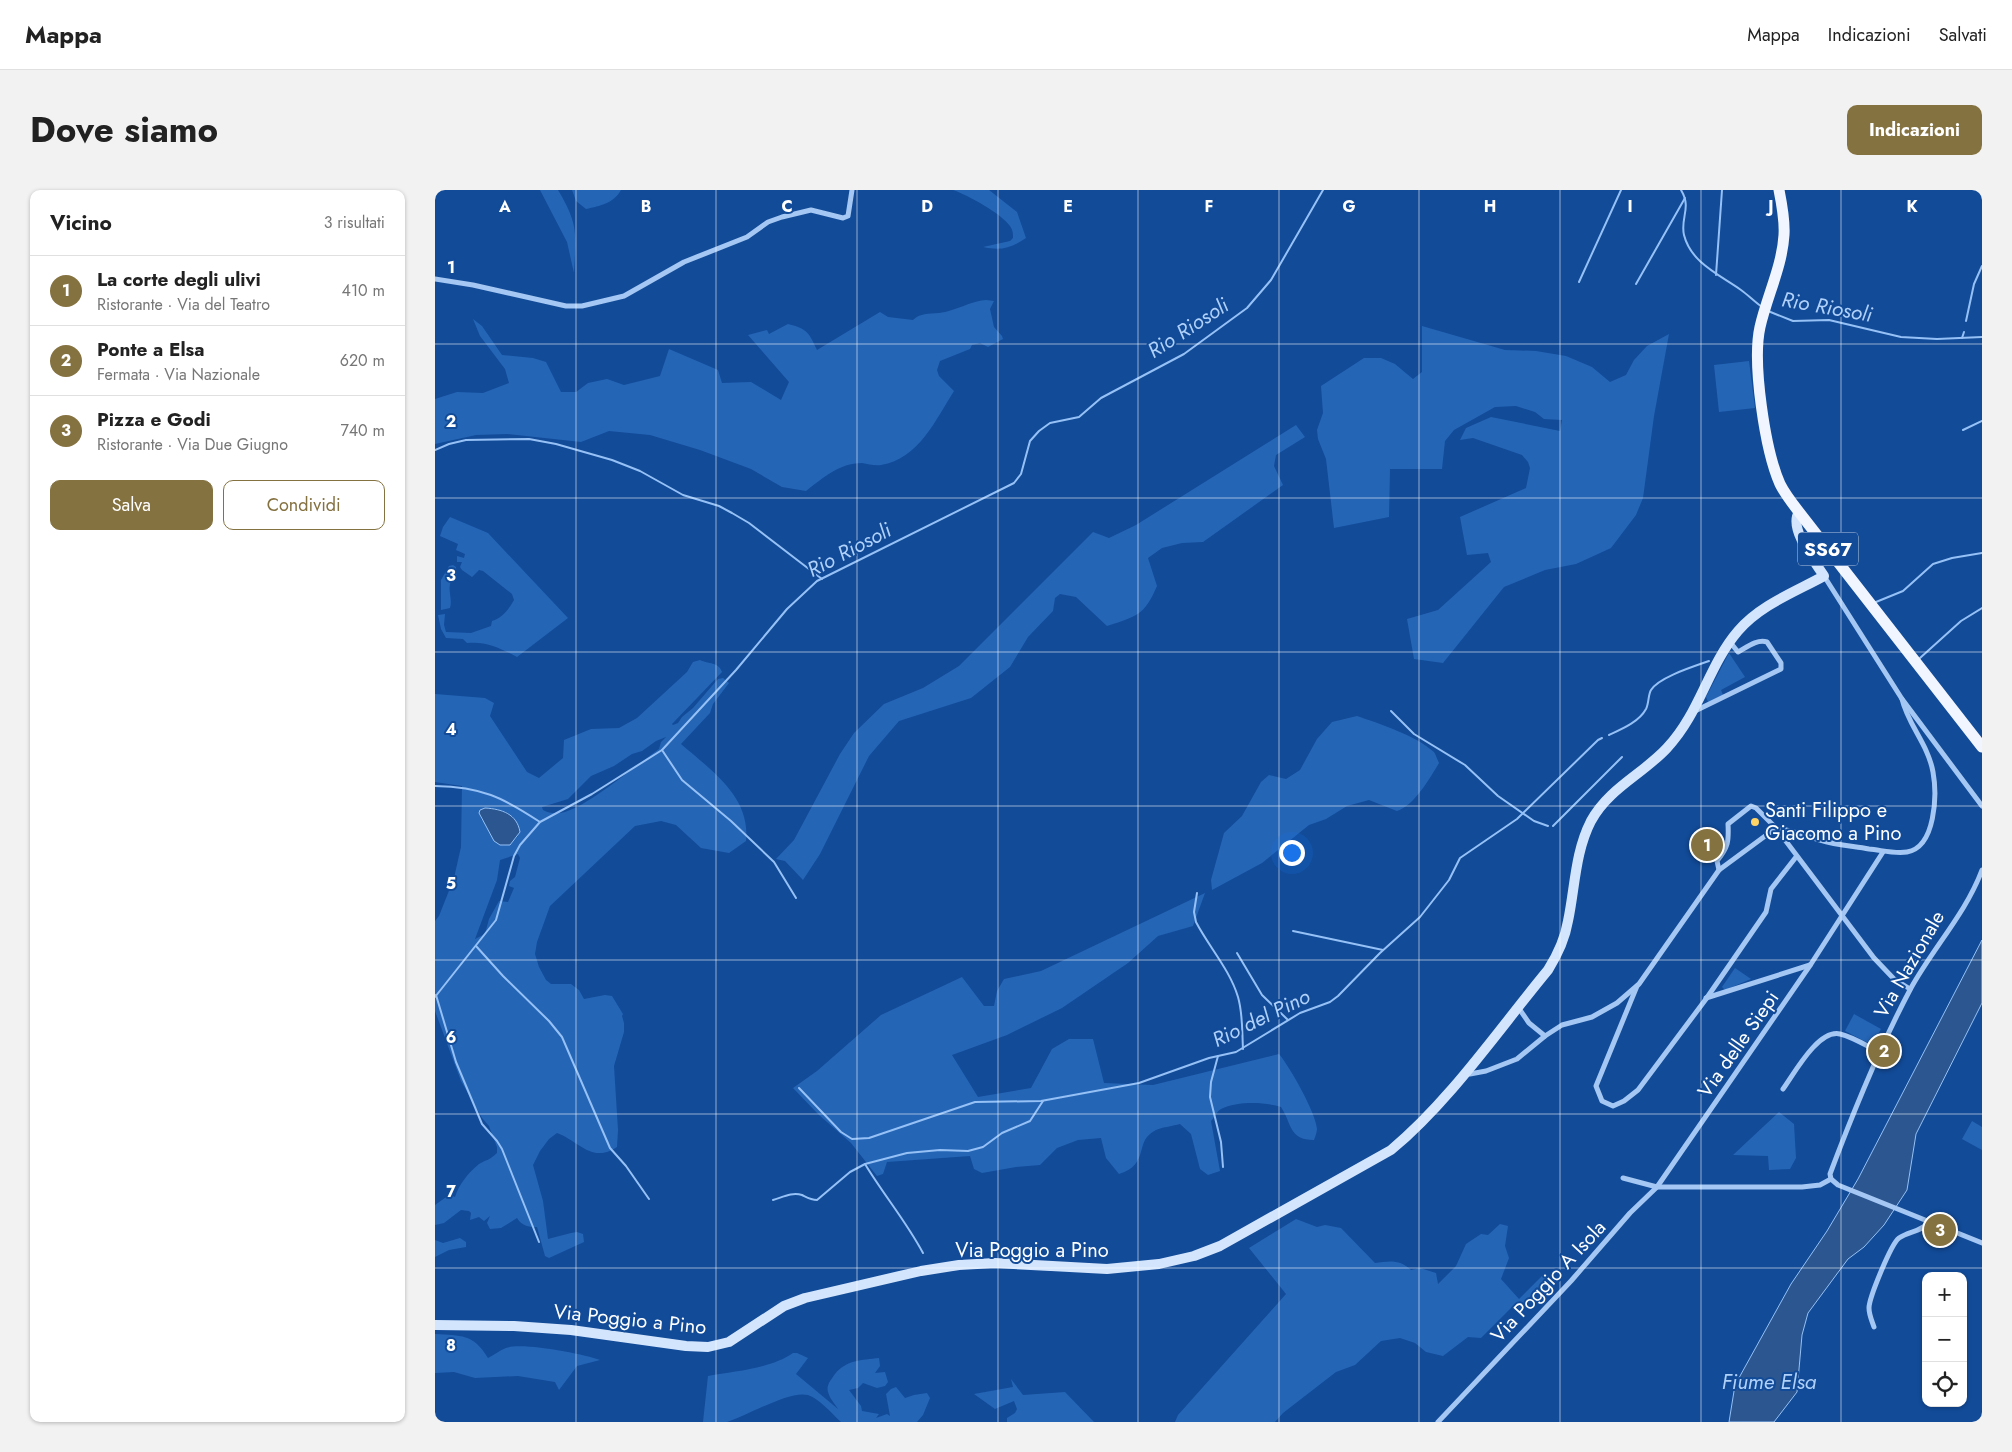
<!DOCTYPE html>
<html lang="it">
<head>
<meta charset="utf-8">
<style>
	body { margin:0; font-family:Jost,sans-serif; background:#f2f2f2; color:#222 }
	.controls { position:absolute; right:15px; bottom:15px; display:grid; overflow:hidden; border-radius:10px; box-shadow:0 1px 4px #0004 }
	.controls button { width:45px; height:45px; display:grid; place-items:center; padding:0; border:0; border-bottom:1px solid #e0e0e0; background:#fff; color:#222; font:25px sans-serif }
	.you { position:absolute; left:856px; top:662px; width:18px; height:18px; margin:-12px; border:4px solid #fff; border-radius:50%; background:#1a73e8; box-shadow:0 0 0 8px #1a73e833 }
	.badge { display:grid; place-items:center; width:32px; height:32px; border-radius:50%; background:#857241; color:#fff; font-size:16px; font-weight:700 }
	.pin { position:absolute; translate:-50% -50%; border:2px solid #fff; box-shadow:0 1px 5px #0006 }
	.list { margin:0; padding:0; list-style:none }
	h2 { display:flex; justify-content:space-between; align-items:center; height:65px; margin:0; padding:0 20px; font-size:21px }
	h2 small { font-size:16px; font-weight:400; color:#767676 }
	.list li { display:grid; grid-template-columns:32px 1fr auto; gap:15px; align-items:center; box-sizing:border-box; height:70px; padding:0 20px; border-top:1px solid #e0e0e0 }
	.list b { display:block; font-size:19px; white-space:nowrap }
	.list p { margin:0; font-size:16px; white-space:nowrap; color:#767676 }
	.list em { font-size:16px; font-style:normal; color:#767676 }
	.actions { display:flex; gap:10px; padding:15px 20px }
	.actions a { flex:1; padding:11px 0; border:1px solid #857241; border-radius:10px; text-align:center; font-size:18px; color:#857241 }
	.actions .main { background:#857241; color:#fff }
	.icon { flex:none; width:28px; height:28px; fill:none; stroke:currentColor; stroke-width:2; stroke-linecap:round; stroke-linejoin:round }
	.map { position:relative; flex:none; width:1547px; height:1232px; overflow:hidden; border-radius:10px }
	header { display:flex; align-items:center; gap:30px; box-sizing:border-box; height:70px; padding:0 25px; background:#fff; border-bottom:1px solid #e0e0e0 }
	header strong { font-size:24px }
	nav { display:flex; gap:28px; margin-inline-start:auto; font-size:18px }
	.intro { display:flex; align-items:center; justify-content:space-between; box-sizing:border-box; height:120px; padding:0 30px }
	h1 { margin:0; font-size:35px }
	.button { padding:12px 22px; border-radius:10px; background:#857241; color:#fff; font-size:18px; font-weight:700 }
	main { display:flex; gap:30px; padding:0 30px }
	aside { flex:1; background:#fff; border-radius:10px; box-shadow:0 1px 4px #0004 }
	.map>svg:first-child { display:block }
</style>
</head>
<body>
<header>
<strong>Mappa</strong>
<nav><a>Mappa</a><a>Indicazioni</a><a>Salvati</a></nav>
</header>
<div class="intro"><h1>Dove siamo</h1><a class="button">Indicazioni</a></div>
<main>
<aside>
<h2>Vicino<small>3 risultati</small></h2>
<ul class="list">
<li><span class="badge">1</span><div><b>La corte degli ulivi</b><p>Ristorante · Via del Teatro</p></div><em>410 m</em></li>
<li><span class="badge">2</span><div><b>Ponte a Elsa</b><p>Fermata · Via Nazionale</p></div><em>620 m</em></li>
<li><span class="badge">3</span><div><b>Pizza e Godi</b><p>Ristorante · Via Due Giugno</p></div><em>740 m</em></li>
</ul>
<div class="actions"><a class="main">Salva</a><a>Condividi</a></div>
</aside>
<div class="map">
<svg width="1547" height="1232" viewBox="0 0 1547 1232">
	<rect width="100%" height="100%" fill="#124b98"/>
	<g fill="#2565b6" fill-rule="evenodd">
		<path d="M105 0H123C144 35 141 44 139 83L132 52Z"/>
		<path d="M137 0H186C179 13 165 16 151 19L141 11Z"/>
		<path d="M518 0H554L582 22 591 48C576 58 566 61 548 57L575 51 578 48C578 44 578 40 575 36 567 24 533 5 518 0Z"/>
		<path d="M551 110 559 111 555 119 559 137 567 146 568 149 553 157 545 153 537 155 535 159 505 171 502 180 504 186 519 201C501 229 484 269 446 275 440 276 433 274 427 273 404 273 388 288 371 301L347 297 316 279 265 260 215 245 174 241 146 252 72 244 41 245 0 254V209L22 202 48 203 74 193 70 179 45 146 38 129 47 136 67 165 98 168 111 172 126 202H141L153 193 172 189 189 195 225 186 234 159 283 180 287 193 316 192 346 210 354 192 313 145 332 140 334 144 353 134C373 139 374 143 382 160L445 122 453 127 478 130C485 123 494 124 504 123 521 121 535 111 551 110Z"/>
		<path d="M987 136 1070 160 1101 161 1131 166 1157 177 1175 192 1191 185 1199 170 1212 156 1234 144 1219 226 1208 308 1201 325 1176 358 1141 374 1110 380 1069 397 1008 473 979 469 972 429 1003 420 1056 372 1053 363 1032 365 1025 327 1091 298 1095 278 1093 272 1087 265 1038 248 1025 250 1031 238 1056 227 1125 241 1127 230 1109 229 1100 222 1081 216 1060 217 1019 240 1010 251 1007 279H955L954 327 899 338 891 269 883 249 882 240 888 223 886 196 929 168H946L960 174 978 189 987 182Z"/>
		<path d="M1314 171 1320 218 1284 222 1279 175Z"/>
		<path d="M861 235 870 247 841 265 839 276 848 295 768 352 747 353 727 358 713 368 722 396C709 426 702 426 672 436L641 407 625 404 620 408 618 421 593 447 575 477 536 508 464 531 434 566 385 664 368 690 350 671 341 669 359 650 405 564 419 543 449 514 488 498 524 476 658 342 674 348 701 335Z"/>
		<path d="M15 327 53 343 133 428 82 467C65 458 51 451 32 453L28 449 11 448 6 439 3 425 10 424 9 435 11 442 36 443 56 436 57 431C67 428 74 419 79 410L77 404 48 381 44 380 37 387 27 380 25 377 27 372H22V366L29 368 30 364 21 360 23 354 5 346 8 337Z"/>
		<path d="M18 375 21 377 22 389 16 391C12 399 18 410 15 418L6 420V390L14 376Z"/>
		<path d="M1294 463 1310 487 1286 500 1288 505 1273 512 1271 507Z"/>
		<path d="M265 470C273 474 284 472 287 482L237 534 238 535 243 533 247 527 258 518 283 489 288 488 294 493 278 514 275 523 246 554C276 580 316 607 311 651L294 663 266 658 241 635 226 631 200 636 115 716 102 752 100 764 104 777 111 790 116 794H136L144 800 149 809 170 805 177 806 188 824 187 826 189 833V842L179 876 183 940 182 957C157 974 144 951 122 943L114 949 105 961 98 975 108 1011 113 1049 136 1043 142 1042 148 1044 149 1052 114 1068 110 1066 102 1037C93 1037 87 1036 82 1028L66 1038 55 1039 52 1033 55 1026 49 1031 44 1027 35 1030 36 1023 34 1021 26 1020 9 1033 0 1035V1015L14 1005 20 1007C24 994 34 982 44 974 51 970 55 970 62 963V957L54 936 47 928 26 891 0 821V731L4 726 19 688 26 657 27 596 0 592V504L50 508 59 513 55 526 92 582 104 588 128 568 129 550 156 539 184 538 202 528 252 482 258 472ZM231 547 226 552 224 559C200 576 156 614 130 622 122 624 115 624 108 620L107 617 133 609 156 586 179 576 197 564 207 561 221 551ZM50 618C70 619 84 624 83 646L75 655 46 629 45 620ZM83 664 85 668 80 687 75 691 74 696 79 698 73 712 64 711 54 729 50 744 40 749 62 690 65 670Z"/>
		<path d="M922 526C945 534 980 545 999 562 1001 565 1002 569 1004 573 995 588 979 616 962 621L934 610 912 616 891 629 874 635 827 673 777 700 776 690 789 643 807 626 826 592 834 585 851 589 865 580 882 549 897 532Z"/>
		<path d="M770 703 758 736 723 746 693 773 627 818 572 845 517 865 543 907 596 898 617 859 634 849H658L669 893 718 895 844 864C855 877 881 923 882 939 882 942 880 947 879 950 854 950 857 934 846 917 830 912 802 911 786 919 782 921 779 928 776 931L785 981 773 985 765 979 756 944 745 934C738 936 728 937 721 940 698 951 716 974 684 984L671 968 666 948 643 950 622 958 605 975 581 977 547 983 539 979 535 966 452 972 448 984 442 986 416 953 384 925 358 898 382 881 446 825 527 787 549 816H559L562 801 569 789 606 781Z"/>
		<path d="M1300 778 1316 789 1290 800 1287 797Z"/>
		<path d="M1419 824 1446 839 1437 855 1410 841Z"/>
		<path d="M1344 922 1359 934 1361 968 1355 979 1334 980 1333 966 1298 965Z"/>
		<path d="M1537 931 1547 937V960L1527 949Z"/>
		<path d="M861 1029 882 1037 890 1035 906 1038 940 1073C954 1071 965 1069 976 1080L985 1078 1001 1083 1003 1094 1021 1076 1031 1054 1046 1044 1053 1045 1065 1034 1073 1036 1070 1056 1074 1068 1066 1089 1084 1109 1108 1085 1112 1089 1082 1120 1077 1117 1046 1148 1033 1147 1008 1166 991 1162 980 1153 965 1148 946 1151 920 1175 901 1182 848 1223 840 1232H740L743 1225 851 1104 814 1058Z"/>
		<path d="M25 1048 31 1052V1057L14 1060 0 1067V1050L8 1053Z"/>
		<path d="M0 1144C26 1146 38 1143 53 1168 59 1165 65 1160 71 1158 87 1152 148 1164 165 1170L142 1176 124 1200 120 1192 83 1186 40 1188 19 1182 0 1183Z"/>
		<path d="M358 1163H362L373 1168 361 1184 403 1219C400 1214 395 1209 393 1202 391 1195 396 1190 400 1184 411 1170 427 1170 444 1168L445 1176 440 1183 450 1182 453 1192 450 1196 442 1198 428 1193 423 1198 414 1200 426 1216 427 1221 444 1224 441 1228 452 1224 455 1226 451 1204 456 1199 461 1197 470 1208 479 1205 492 1203 495 1208 488 1225 482 1232H406C396 1223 385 1209 373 1205 354 1200 310 1227 292 1232 285 1232 276 1232 268 1232L273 1186C300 1181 335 1179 358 1163Z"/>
		<path d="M576 1189 588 1205 630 1202 659 1232H572V1228L580 1223 582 1219 579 1211 560 1219 539 1204 578 1197Z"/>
	</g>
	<g fill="#2c568f" stroke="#95c1f6">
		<path d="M50 618C67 619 82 624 85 642L75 655H65L59 651 44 623 45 620Z"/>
		<path d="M1547 750V813L1481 944 1472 1000 1449 1035 1429 1057 1413 1069 1373 1123 1367 1145 1362 1202 1339 1232H1294L1300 1195 1356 1094 1392 1041 1423 989Z"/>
	</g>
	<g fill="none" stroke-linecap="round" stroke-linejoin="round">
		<g stroke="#95c1f6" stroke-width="2">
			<path d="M1246 0C1257 18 1245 28 1249 45 1256 73 1285 85 1306 100 1313 105 1320 112 1327 117"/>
			<path d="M1281 85 1287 0"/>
			<path d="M1144 92 1186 0"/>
			<path d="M1201 94 1250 8"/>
			<path d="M1333 121 1358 131 1394 130 1466 147 1502 149 1547 147"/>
			<path d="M1531 131 1539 94 1547 76"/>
			<path d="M1527 148 1529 142"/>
			<path d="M1528 240 1547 231"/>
			<path d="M0 260 14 254 31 250 94 249 121 254 177 270 205 281 248 305 284 316 297 323 314 333 387 389"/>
			<path d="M1441 412 1468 401 1498 374 1517 368 1547 363"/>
			<path d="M1485 468 1526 431 1547 418"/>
			<path d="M956 521 979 544 1030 575 1063 606 1099 631 1113 636"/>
			<path d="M1174 545C1187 539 1204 532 1211 519 1214 513 1213 505 1216 500 1224 487 1260 476 1274 471"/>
			<path d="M227 560 247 590 296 631 339 672 361 708"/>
			<path d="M0 596C47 597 67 607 105 632"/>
			<path d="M1118 636 1187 567"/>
			<path d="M762 703 759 722 761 732C774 757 795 780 803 807 808 824 807 842 808 859"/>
			<path d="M858 741 948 760"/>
			<path d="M41 756 68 786 114 831 127 847 175 958 191 976 214 1009"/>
			<path d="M802 763 827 805 853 830"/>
			<path d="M1 805 21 872 47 934 62 951 67 959 104 1052"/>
			<path d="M0 807 61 730 79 666 85 655 105 632 157 604 227 560 301 480 352 419 382 391 579 293 586 284 595 251 604 241 615 233 644 227 666 208 749 164 812 118 836 90 888 0"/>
			<path d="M783 866 776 892 775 907 786 952 788 977"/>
			<path d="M364 898 406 942 417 949 434 948 540 912 606 911 704 893 774 868 801 862 865 823 895 812 903 806 945 763 985 727 1014 690 1025 668 1082 629 1163 550 1167 548"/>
			<path d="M430 974C448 1004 471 1031 488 1063"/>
			<path d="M338 1010C348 1007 357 1002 367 1005 373 1008 376 1010 382 1010L415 982 430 974 472 963 505 960 533 961 548 957 567 943 595 931 608 911"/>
		</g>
		<g stroke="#a4c7f3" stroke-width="5">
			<path d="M0 89 38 95 131 116H147L189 106 249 72 312 47 333 32 347 27 376 20 408 28 413 26 417 0"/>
			<path d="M1389 386 1467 509 1547 616"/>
			<path d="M1260 521 1346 479V473L1332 452C1322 449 1312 457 1303 462L1295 452"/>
			<path d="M1284 680 1282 671C1293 657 1294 652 1293 634L1316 616 1321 618 1341 638 1439 768 1459 789 1475 799"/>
			<path d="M1547 680C1531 723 1498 758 1476 798 1444 858 1419 920 1395 984L1396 989 1403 995 1547 1053"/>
			<path d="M1202 796 1161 896 1167 911 1178 916 1189 911 1203 900 1271 809 1331 722 1336 699 1361 667"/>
			<path d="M1271 808 1375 775"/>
			<path d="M1083 817 1094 833 1110 846"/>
			<path d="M1030 883 1035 884 1051 881 1082 869 1110 846 1127 835 1157 827 1182 813 1204 794 1284 680 1341 638C1356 640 1370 646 1385 650 1401 655 1417 656 1434 659 1446 660 1459 664 1472 662 1501 657 1502 604 1498 582 1493 554 1473 535 1467 509"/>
			<path d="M1348 899C1359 884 1383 839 1405 844 1418 847 1432 856 1444 862"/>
			<path d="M1188 988 1222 997H1367L1385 995 1396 989"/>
			<path d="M1439 1137C1437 1131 1434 1125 1434 1118 1434 1108 1456 1054 1464 1048 1474 1041 1486 1042 1494 1032"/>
			<path d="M1003 1232 1136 1091 1195 1023 1222 997 1376 774 1448 662"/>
		</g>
		<path stroke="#d3e5fd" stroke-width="10" d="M0 1135 79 1136 136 1140 251 1156 273 1157 294 1152 349 1116 370 1108 486 1081 524 1075 560 1073 672 1079 724 1074 759 1066 785 1056 956 960C1015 911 1064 839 1113 780 1123 764 1130 749 1133 731 1140 698 1140 662 1156 631 1174 598 1208 584 1232 558 1265 523 1273 476 1303 441 1325 415 1360 402 1389 386 1380 372 1353 338 1364 322"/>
		<path stroke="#f0f5ff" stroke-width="11" d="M1344 0C1347 15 1350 30 1349 45 1347 77 1332 106 1325 137 1317 173 1330 260 1345 294 1350 304 1357 313 1364 322L1547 557"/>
	</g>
	<path fill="none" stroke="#fff" stroke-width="1" stroke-opacity="0.55" d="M141 0V1232M281 0V1232M422 0V1232M563 0V1232M703 0V1232M844 0V1232M984 0V1232M1125 0V1232M1266 0V1232M1406 0V1232M0 154H1547M0 308H1547M0 462H1547M0 616H1547M0 770H1547M0 924H1547M0 1078H1547"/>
	<circle fill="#ffd466" stroke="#124b98" stroke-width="2" cx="1320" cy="632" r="5"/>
	<g text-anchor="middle" stroke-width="4" stroke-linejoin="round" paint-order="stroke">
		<rect fill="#124b98" stroke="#b8c9e0" stroke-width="1" x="1363" y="342.5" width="60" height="33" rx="4"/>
		<g font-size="19" font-weight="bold" fill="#fff">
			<text x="1393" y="366">SS67</text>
		</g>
		<g font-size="20" fill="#fff" stroke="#124b98" text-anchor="start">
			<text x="1330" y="627">Santi Filippo e<tspan x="1330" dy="23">Giacomo a Pino</tspan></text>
		</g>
		<g font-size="20" fill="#fff" stroke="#124b98">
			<text transform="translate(1474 774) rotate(-60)" y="7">Via Nazionale</text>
			<text transform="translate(1303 854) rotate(-55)" y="7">Via delle Siepi</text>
			<text x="597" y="1067">Via Poggio a Pino</text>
			<text transform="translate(1113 1091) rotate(-47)" y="7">Via Poggio A Isola</text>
			<text transform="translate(195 1129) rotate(6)" y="7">Via Poggio a Pino</text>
		</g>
		<g font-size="21" font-style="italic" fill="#b0d1fa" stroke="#124b98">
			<text transform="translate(1392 117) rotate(10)" y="7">Rio Riosoli</text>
			<text transform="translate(753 138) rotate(-33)" y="7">Rio Riosoli</text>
			<text transform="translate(414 360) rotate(-28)" y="7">Rio Riosoli</text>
			<text transform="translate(826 828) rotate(-26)" y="7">Rio del Pino</text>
			<text x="1334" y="1199">Fiume Elsa</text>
		</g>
	</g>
	<g font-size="16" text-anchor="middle" font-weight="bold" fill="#fff" stroke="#124b98" stroke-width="4" stroke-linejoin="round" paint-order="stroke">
		<text x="70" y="22">A</text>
		<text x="211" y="22">B</text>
		<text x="352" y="22">C</text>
		<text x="492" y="22">D</text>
		<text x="633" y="22">E</text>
		<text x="774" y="22">F</text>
		<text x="914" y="22">G</text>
		<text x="1055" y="22">H</text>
		<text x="1195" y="22">I</text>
		<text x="1336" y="22">J</text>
		<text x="1477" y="22">K</text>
		<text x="16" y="83">1</text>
		<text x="16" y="237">2</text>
		<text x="16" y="391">3</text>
		<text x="16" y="545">4</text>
		<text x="16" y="699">5</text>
		<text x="16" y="853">6</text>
		<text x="16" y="1007">7</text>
		<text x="16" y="1161">8</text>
	</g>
</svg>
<div class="controls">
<button>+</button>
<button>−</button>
<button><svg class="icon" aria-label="locate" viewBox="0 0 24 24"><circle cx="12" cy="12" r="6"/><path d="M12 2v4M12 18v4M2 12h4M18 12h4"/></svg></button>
</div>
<div class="you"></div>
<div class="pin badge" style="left:1272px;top:655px">1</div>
<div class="pin badge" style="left:1449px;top:861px">2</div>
<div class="pin badge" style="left:1505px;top:1040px">3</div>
</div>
</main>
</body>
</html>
